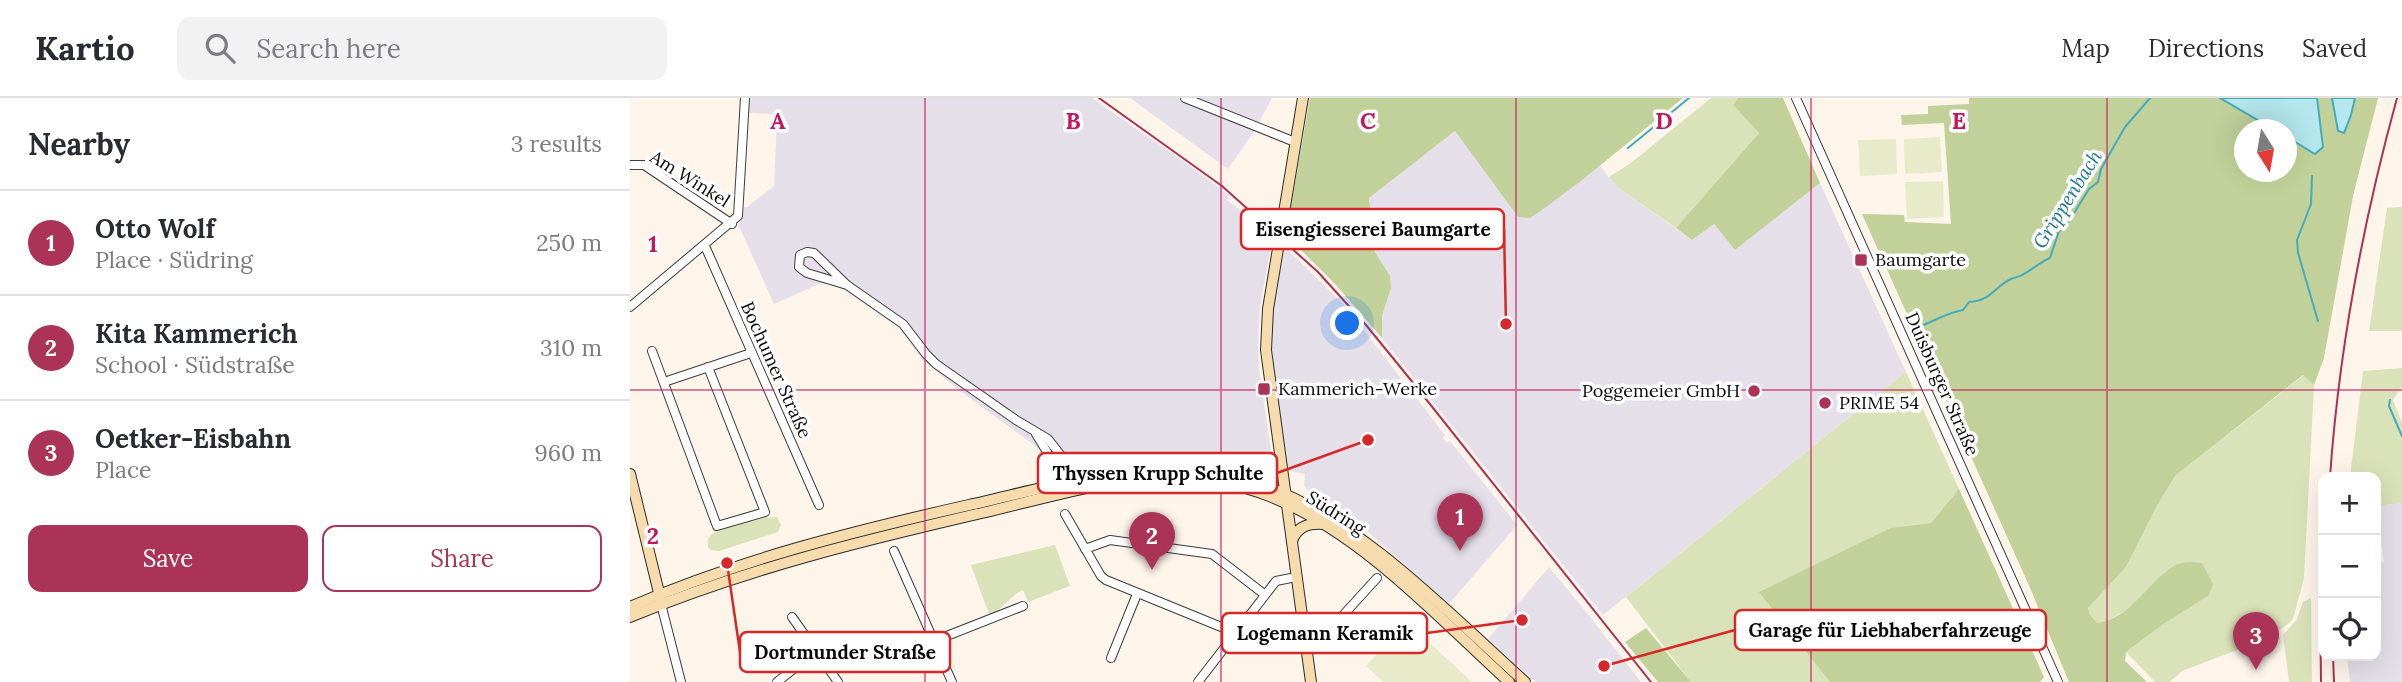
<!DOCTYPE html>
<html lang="en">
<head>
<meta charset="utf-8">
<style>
	body { margin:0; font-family:Lora,serif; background:#f2f2f3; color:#2b2b33 }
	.controls { position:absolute; right:21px; bottom:21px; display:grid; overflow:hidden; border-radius:14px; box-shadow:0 7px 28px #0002 }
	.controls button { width:63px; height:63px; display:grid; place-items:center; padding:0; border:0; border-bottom:2px solid #e1e1e2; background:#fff; color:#2b2b33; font:35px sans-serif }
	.compass { position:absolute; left:1604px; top:21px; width:63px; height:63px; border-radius:50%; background:#fff; box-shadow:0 7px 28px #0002; rotate:169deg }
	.you { position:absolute; left:718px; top:226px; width:24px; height:24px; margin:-18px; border:5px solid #fff; border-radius:50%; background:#1a73e8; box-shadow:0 0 0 10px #1a73e833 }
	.badge { display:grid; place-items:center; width:46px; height:46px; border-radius:50%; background:#aa3357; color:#fff; font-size:23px; font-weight:700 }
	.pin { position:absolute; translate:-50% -58px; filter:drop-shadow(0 2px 4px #0008) }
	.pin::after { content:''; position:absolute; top:37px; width:24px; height:21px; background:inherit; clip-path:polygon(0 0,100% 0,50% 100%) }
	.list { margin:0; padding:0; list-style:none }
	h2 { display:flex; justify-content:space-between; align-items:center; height:91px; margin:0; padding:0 28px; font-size:30px }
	h2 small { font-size:23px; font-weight:400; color:#7c7c81 }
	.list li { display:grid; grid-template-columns:46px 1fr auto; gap:21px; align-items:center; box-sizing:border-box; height:105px; padding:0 28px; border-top:2px solid #e1e1e2 }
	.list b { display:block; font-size:26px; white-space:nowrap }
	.list p { margin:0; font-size:23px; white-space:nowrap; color:#7c7c81 }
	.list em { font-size:23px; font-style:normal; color:#7c7c81 }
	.actions { display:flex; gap:14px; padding:21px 28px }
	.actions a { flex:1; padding:16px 0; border:2px solid #aa3357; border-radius:14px; text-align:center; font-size:24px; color:#aa3357 }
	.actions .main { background:#aa3357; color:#fff }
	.icon { flex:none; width:38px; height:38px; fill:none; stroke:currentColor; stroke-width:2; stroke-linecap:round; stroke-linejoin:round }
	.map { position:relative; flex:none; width:1772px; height:584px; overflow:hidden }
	header { display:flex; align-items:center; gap:42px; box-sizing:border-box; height:98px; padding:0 35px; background:#fff; border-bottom:2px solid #e1e1e2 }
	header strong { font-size:33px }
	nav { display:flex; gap:38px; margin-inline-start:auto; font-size:24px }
	.search { width:490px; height:63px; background:#f2f2f3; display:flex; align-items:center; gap:18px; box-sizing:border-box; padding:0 24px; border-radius:14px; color:#7c7c81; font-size:26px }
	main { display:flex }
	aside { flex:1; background:#fff }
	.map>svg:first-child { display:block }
</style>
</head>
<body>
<header>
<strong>Kartio</strong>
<div class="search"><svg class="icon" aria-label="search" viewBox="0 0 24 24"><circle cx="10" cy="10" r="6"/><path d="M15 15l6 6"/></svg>Search here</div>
<nav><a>Map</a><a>Directions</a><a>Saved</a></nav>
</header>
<main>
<aside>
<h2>Nearby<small>3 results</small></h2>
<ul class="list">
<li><span class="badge">1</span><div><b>Otto Wolf</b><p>Place · Südring</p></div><em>250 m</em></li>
<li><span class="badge">2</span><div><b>Kita Kammerich</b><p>School · Südstraße</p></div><em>310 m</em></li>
<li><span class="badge">3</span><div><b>Oetker-Eisbahn</b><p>Place</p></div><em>960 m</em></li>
</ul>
<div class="actions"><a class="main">Save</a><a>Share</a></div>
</aside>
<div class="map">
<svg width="1772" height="584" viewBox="0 0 1772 584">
	<rect width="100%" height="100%" fill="#fdf4ea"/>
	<g fill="#e5dfe9">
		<path d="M119 0H462L543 56 599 97 597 102 643 136 630 209 628 245 629 270 642 360 639 369 626 375 585 367 522 363 460 370 447 367 417 375 413 359 407 349 330 293 293 262 269 230 210 189 191 185 144 206 108 126 112 122 114 109 116 110 144 88 147 20 142 16 118 15Z"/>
		<path d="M500 0H642L625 32 598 71Z"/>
		<path d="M825 33 888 119 951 83 970 68 986 88 1062 142 1084 126 1105 152 1190 85 1276 274 973 517 752 240V218L761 190 760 178 745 154 739 100Z"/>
		<path d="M654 148 711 204 731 229 815 337 813 340 817 345 820 343 887 427 819 506 738 434 680 396 674 387 675 376 658 373 644 283 642 251 643 212Z"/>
		<path d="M1772 405V584H1720L1717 558H1746V465L1754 464 1746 408Z"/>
		<path d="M919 469 957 515 1011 584H906L858 541Z"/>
	</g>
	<g fill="#d9e2b8">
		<path d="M1081 0H1108L1103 7 1129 35 1046 130 986 88 979 79 1001 65Z"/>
		<path d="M1772 109V233H1739L1757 110Z"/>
		<path d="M1772 270V289L1763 302 1772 325V405L1746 408V379H1720L1733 273Z"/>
		<path d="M1276 274 1329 391 1301 425 1260 430 1130 494 1200 584H1061L996 499Z"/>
		<path d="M1674 277 1684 287 1674 480 1663 521 1657 527 1628 544 1552 573 1540 584H1525L1496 554 1535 525 1544 468C1525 486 1493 521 1467 526L1460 517 1458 510 1496 469 1528 406 1545 378Z"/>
		<path d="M136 417 137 420 147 419 151 427 148 434 89 453 81 452 78 449V440L88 431Z"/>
		<path d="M425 447 440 488 398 504 393 492C379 498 376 510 359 516L341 467Z"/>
		<path d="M1681 500 1682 584H1659L1653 537 1667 521 1673 504Z"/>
	</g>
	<g fill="#c1d199">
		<path d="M680 0H1053L951 83 912 112 900 120 888 119 825 33 739 100 745 154 760 178 761 190 752 218V240L706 187 656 137Z"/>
		<path d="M1108 0H1153L1190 85 1105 152 1084 126 1062 142 1046 130 1129 35 1103 7Z"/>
		<path d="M1339 0H1590L1643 31 1615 32V74H1657V39L1693 49 1687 0H1702L1708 33 1721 17 1725 0H1748L1723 98 1694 260 1684 287 1673 277 1545 378 1528 406 1496 469 1458 510 1460 517 1467 525C1500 521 1518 484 1544 468 1553 463 1562 464 1572 465L1583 486 1579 497 1535 525 1496 554 1495 563 1517 584H1439L1401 492 1232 116 1274 117 1275 124 1321 126 1314 25 1272 27 1271 17 1298 16V8L1339 6Z"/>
		<path d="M1329 391 1414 579 1410 584H1200L1129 494 1260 430 1301 425Z"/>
		<path d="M1016 530 1061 584H1028L995 544Z"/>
	</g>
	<g fill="#e8ebc9">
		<path d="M1310 39 1312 74 1275 76 1274 41Z"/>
		<path d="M1266 41 1267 76 1230 78 1228 42Z"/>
		<path d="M1313 83 1314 119 1277 121 1275 84Z"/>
		<path d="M777 524 842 584H753L736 568Z"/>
	</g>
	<g fill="#b4e7ee" stroke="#44abbd" stroke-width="2">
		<path d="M1590 0H1687L1693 49 1685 56 1657 39V32L1643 31Z"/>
		<path d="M1702 0H1725L1721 17 1714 35 1708 33Z"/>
	</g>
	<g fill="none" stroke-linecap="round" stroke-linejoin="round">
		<g stroke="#44abbd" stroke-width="2">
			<path d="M998 50 1059 0"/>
			<path d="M1682 78 1681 106 1667 142 1668 155 1688 223"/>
			<path d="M1284 230C1304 225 1311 216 1333 212L1339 204C1361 203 1364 189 1381 181 1385 179 1389 179 1392 177 1402 172 1410 164 1420 160L1429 133 1436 128 1459 91 1468 84 1471 71 1495 29 1520 0"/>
			<path d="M1760 302 1759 308 1772 338"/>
		</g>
		<defs>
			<g id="street">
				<path d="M555 0 665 44"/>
				<path d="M1166 0 1428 584"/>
				<path d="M0 67H14L102 126"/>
				<path d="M75 148 189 407"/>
				<path d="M217 187 177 175 169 169 170 157 177 154 184 155 217 187 273 226 296 256 306 266 386 322 418 341 436 364 448 373 457 375 485 371"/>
				<path d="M0 209 108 118 115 0"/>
				<path d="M22 253 87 428 135 414 78 269"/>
				<path d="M34 284 121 255"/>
				<path d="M406 336 417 354 427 392"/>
				<path d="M428 355 435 390"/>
				<path d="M435 416 471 478 476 482 606 535"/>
				<path d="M455 451 480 442 582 456 634 496"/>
				<path d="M264 453 322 584"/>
				<path d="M31 506 51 584"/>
				<path d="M162 519 208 584"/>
				<path d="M304 543 393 508"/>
				<path d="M675 546 705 526 747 480"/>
				<path d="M481 560 507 496"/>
				<path d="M147 584 185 554"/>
				<path d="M568 584 646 483 666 479"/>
			</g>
			<g id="secondary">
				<path d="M673 0 638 211 636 252 681 584"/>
				<path d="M0 376 31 503"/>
				<path d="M662 443C667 428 679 425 693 426"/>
				<path d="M0 509C108 462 224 433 339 407 434 386 538 351 635 388 734 425 817 514 895 584"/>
				<path d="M0 519C115 471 235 442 356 414 415 400 477 381 538 380 573 380 610 386 642 399 732 436 808 519 879 584"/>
			</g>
		</defs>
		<use href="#street" stroke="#3d3d3d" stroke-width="10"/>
		<use href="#secondary" stroke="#2c2c2c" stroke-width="12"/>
		<use href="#street" stroke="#fff" stroke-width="8"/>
		<use href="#secondary" stroke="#f6dbac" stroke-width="10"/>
		<g stroke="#aa3357" stroke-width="2">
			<path d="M469 0 592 88 688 174 736 227 780 281 1021 584"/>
			<path d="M1700 379C1709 251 1733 124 1767 0"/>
			<path d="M1703 558 1704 584"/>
			<path d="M1691 584 1690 497 1693 416"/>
		</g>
	</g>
	<path fill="none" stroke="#c2185b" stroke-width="2" stroke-opacity="0.55" d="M295 0V584M591 0V584M886 0V584M1181 0V584M1477 0V584M0 292H1772"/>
	<g fill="#aa3357" stroke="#fff" stroke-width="2.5">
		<rect x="1224" y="155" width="14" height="14" rx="3.5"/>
		<rect x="627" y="284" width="14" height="14" rx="3.5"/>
		<circle cx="1124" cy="293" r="7"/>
		<circle cx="1195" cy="305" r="7"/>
	</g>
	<g text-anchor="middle" stroke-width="7" stroke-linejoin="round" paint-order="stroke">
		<g font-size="18" fill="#0a0a0a" stroke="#fff">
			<text transform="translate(60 81) rotate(32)" y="6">Am Winkel</text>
			<text transform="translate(146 272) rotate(66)" y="6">Bochumer Straße</text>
			<text transform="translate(1312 286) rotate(66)" y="6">Duisburger Straße</text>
			<text transform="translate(706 415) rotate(32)" y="6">Südring</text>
		</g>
		<g font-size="18" fill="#0a0a0a" stroke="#fff" text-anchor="start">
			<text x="1245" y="168">Baumgarte</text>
			<text x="648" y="297">Kammerich-Werke</text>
			<text x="1110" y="299" text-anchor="end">Poggemeier GmbH</text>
			<text x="1209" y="311">PRIME 54</text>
		</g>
		<g font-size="19" font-style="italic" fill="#23798d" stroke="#fff">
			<text transform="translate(1437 101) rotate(-58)" y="7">Grippenbach</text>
		</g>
	</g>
	<g font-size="23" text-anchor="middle" font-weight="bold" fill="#c2185b" stroke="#fff" stroke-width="7" stroke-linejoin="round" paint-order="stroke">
		<text x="148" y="31">A</text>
		<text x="443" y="31">B</text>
		<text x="738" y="31">C</text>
		<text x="1034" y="31">D</text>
		<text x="1329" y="31">E</text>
		<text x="23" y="154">1</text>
		<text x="23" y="446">2</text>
	</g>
	<path fill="none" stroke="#d62828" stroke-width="2.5" d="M876 226L874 131M738 342L647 375M974 568L1105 532M892 522L797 535M97 465L110 554"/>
	<g fill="#d62828" stroke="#fff" stroke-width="2.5">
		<circle cx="876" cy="226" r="7"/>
		<circle cx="738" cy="342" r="7"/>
		<circle cx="974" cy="568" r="7"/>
		<circle cx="892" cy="522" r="7"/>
		<circle cx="97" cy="465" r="7"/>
	</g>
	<g fill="#fff" stroke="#d62828" stroke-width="2.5">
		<rect x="611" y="111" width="263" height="40" rx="7"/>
		<rect x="408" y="355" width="239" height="40" rx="7"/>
		<rect x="1105" y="512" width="311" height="40" rx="7"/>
		<rect x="592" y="515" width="205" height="40" rx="7"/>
		<rect x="110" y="534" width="210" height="40" rx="7"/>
	</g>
	<g font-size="19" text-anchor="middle" font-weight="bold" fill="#0a0a0a">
		<text x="743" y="138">Eisengiesserei Baumgarte</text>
		<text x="528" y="382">Thyssen Krupp Schulte</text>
		<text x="1260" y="539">Garage für Liebhaberfahrzeuge</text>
		<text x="695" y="542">Logemann Keramik</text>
		<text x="215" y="561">Dortmunder Straße</text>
	</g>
</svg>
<div class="controls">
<button>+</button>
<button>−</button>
<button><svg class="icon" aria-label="locate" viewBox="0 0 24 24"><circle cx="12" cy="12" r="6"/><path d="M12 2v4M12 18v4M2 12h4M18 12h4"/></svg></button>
</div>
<svg class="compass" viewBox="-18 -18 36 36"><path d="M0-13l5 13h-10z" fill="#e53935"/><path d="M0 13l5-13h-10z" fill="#7c7c81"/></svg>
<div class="you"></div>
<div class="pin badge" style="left:830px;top:453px">1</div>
<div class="pin badge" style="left:522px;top:472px">2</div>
<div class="pin badge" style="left:1626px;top:572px">3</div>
</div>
</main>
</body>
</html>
